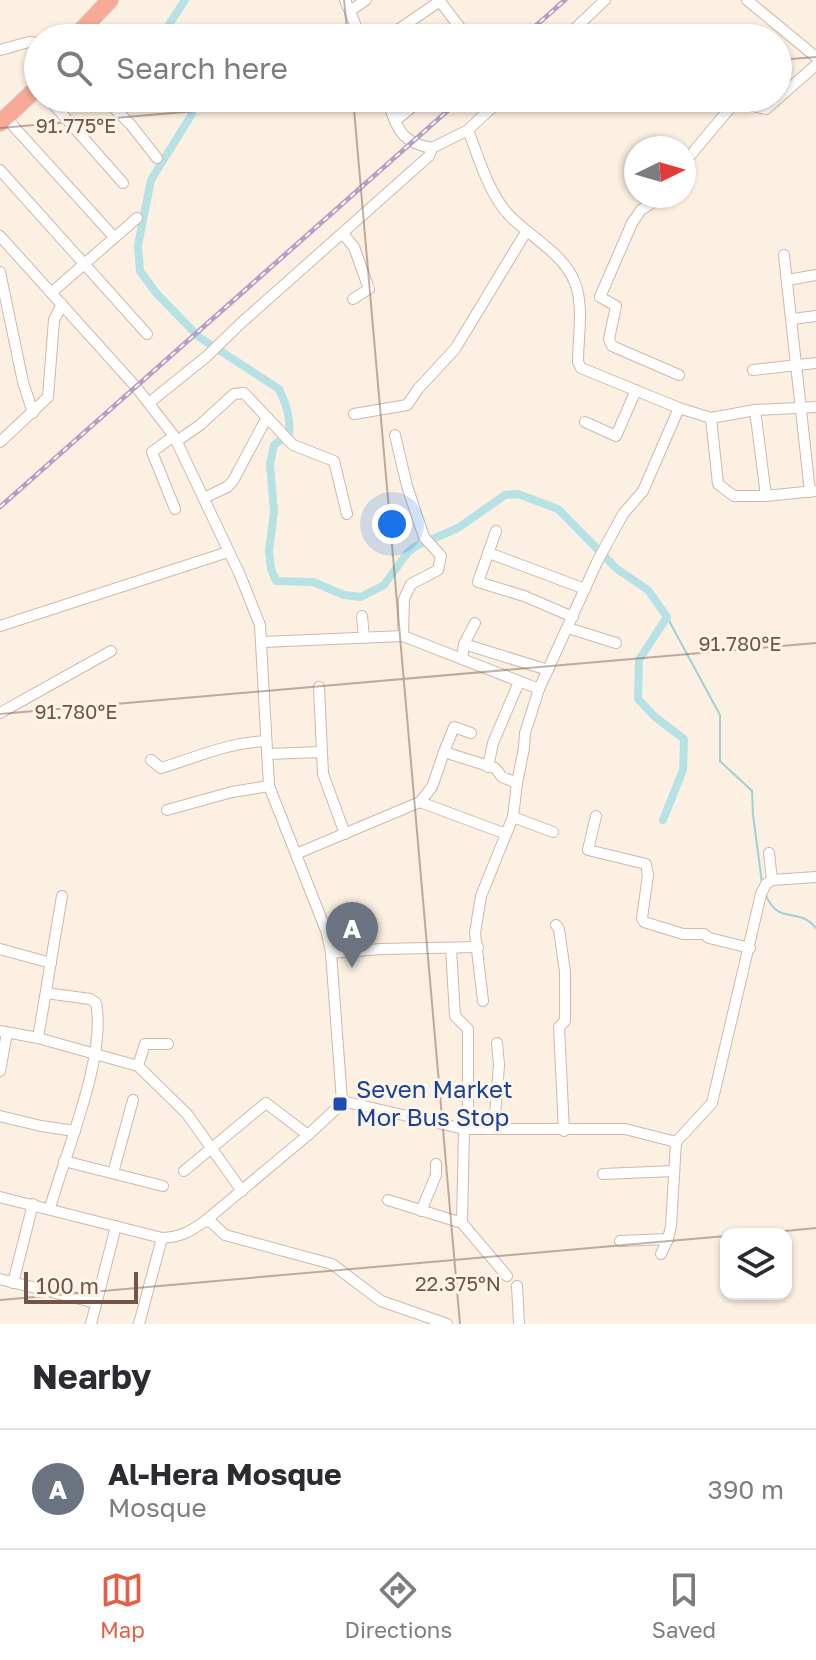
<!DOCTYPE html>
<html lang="en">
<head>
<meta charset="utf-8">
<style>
	body { margin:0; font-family:"Golos Text",sans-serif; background:#f7f7f7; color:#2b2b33 }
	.controls { position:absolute; right:24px; bottom:24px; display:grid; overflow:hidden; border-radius:16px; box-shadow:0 2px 6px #0004 }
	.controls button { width:72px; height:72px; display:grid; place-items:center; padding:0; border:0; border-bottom:2px solid #e1e1e2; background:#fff; color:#2b2b33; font:40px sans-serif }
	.compass { position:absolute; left:624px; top:136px; width:72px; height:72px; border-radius:50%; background:#fff; box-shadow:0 2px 6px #0004; rotate:85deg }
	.scale { position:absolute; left:24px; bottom:20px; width:114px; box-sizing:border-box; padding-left:8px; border:4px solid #735448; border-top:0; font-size:22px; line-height:28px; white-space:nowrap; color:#735448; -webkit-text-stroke:6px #fff4e8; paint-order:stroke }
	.you { position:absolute; left:392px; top:524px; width:28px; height:28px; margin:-20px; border:6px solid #fff; border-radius:50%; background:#1a73e8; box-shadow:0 0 0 12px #1a73e833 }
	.badge { display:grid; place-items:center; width:52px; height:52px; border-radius:50%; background:#e75e46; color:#fff; font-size:26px; font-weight:700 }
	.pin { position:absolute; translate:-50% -66px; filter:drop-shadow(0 2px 4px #0008) }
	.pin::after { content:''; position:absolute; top:42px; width:28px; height:24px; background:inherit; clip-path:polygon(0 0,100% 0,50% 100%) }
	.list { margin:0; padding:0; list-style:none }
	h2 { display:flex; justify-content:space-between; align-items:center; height:104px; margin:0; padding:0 32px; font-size:34px }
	h2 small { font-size:26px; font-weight:400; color:#7c7c81 }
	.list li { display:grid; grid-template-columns:52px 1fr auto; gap:24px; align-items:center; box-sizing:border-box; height:120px; padding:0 32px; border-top:2px solid #e1e1e2 }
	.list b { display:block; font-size:30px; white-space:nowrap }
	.list p { margin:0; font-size:26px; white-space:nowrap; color:#7c7c81 }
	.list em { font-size:26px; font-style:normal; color:#7c7c81 }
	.icon { flex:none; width:44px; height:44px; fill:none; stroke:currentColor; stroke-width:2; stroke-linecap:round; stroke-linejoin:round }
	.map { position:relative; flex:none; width:816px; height:1324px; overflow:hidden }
	.search { position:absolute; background:#fff; box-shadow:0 2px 6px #0004; left:24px; right:24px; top:24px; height:88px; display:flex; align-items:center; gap:20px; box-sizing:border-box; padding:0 28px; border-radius:44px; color:#7c7c81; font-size:30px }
	.sheet { height:224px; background:#fff }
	nav { display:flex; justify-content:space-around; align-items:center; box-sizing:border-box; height:112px; border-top:2px solid #e1e1e2; background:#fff; font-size:22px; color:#7c7c81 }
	nav a { display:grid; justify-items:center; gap:4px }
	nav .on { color:#e75e46 }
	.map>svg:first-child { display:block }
</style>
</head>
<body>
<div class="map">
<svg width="816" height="1324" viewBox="0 0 816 1324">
	<rect width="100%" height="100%" fill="#fcf0e2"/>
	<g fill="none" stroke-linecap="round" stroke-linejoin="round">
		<g stroke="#9dd2d7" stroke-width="2">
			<path d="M667 617 720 715V761L752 791 753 815 762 883"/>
			<path d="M765 893C778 927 797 905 816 928"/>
		</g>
		<g stroke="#b6e2e5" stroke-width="8">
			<path d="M170 38 168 26 185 0"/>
			<path d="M173 98 189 107 192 114 151 180 138 245 140 271 157 294 199 337 279 389C286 404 291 418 289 434L274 445 270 464 274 512 269 551 271 569 276 581 313 582 344 595 361 597 384 585 408 552 416 546 458 528 505 495 518 494 558 509 617 569 648 590 667 617 639 660 638 699 655 717 684 739 683 770 663 820"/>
		</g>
		<defs>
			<g id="minor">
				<path d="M345 0 361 38"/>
				<path d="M439 0 468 38"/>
				<path d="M747 0 816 57"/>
				<path d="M350 11 366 0"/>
				<path d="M386 38 440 1"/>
				<path d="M565 38 605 0"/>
				<path d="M0 50 29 42 38 43"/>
				<path d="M48 98 123 183"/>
				<path d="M104 98 131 125 157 158"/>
				<path d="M386 98C398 127 398 142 432 148"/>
				<path d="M6 118 114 237"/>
				<path d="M395 121 423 98"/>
				<path d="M468 130C479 158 487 189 507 213 528 236 564 253 575 283 584 306 578 337 578 362L581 368 679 408 711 418 755 410 816 407"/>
				<path d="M684 163 735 102 766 109 816 65"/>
				<path d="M0 170 147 334"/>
				<path d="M662 196 641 210 632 223 600 297 616 306 609 339 612 346 679 375"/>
				<path d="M343 234 354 247 369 289 353 299"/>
				<path d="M0 236 136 387 174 436 240 575 260 625 269 786 327 933 331 953 342 1101 337 1108 308 1135 205 1221"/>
				<path d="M784 255 810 492"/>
				<path d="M0 272 23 382 33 413"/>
				<path d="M788 280 816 275"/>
				<path d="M51 293 137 218"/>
				<path d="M793 319 816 316"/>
				<path d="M753 370 816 363"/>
				<path d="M150 402 206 357 240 324 429 156 432 148 468 130 502 98"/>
				<path d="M354 414 407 405 418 389 455 349 526 232"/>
				<path d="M711 418 718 484 734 496H766L755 410"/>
				<path d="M585 422 616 436 636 390"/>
				<path d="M395 435 407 486 424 537 441 556 438 570 411 584 404 599 403 636"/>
				<path d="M174 436 152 452 175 509"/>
				<path d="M177 441 200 425 234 394 244 393 293 445 334 461 347 514"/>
				<path d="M0 442 48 397 54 320 62 304"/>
				<path d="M766 496 814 491"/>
				<path d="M204 498 227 487 233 481 267 417"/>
				<path d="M496 531 478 582 524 596 573 617"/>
				<path d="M489 553 585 589"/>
				<path d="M362 616 364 638"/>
				<path d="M0 626 228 552"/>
				<path d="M568 628 616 643"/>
				<path d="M262 642 403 636 539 689"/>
				<path d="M464 644 548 670"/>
				<path d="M462 659 464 644 475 623"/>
				<path d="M319 687 323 774 345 834"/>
				<path d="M0 713 111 651"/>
				<path d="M471 733 454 727 444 752 495 768 502 777 517 783 524 748 525 733 539 689 598 560 623 514 643 491 679 408"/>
				<path d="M267 754 321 752"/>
				<path d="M151 760 161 768C198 757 226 743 266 741"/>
				<path d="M488 767 493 743 519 682"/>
				<path d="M420 802 506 834"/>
				<path d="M167 810 232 792 269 786"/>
				<path d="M596 816 588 850 646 864 648 875 642 918 644 922 683 934H704L709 938 750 948"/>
				<path d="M513 817 553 832"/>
				<path d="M769 853 772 880"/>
				<path d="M296 854 420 802 432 787 444 752"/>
				<path d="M556 925 559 929 565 972V1021L559 1027 564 1131"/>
				<path d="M451 948 455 1016 468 1029V1129"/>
				<path d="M0 949 51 963"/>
				<path d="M331 953 381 949 478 947"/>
				<path d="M46 993 90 999 96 1003C107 1056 65 1154 50 1208"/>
				<path d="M483 1001 475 933 481 896 513 817 517 783"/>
				<path d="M0 1031 38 1038 138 1066 187 1114 242 1191"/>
				<path d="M38 1038 62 896"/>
				<path d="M138 1066 145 1044H168"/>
				<path d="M0 1071 7 1033"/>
				<path d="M342 1101 464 1129H625L676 1142"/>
				<path d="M0 1116 41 1126 75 1131"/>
				<path d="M464 1129 462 1223 507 1276"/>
				<path d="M494 1129 499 1065 497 1043"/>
				<path d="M64 1161 163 1186"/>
				<path d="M184 1171 266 1103 308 1135"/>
				<path d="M113 1173 133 1100"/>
				<path d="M603 1174 674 1171"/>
				<path d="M0 1197 162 1238C180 1237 190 1232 205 1221L211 1222 225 1235 332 1264 381 1301 447 1324"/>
				<path d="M388 1200 462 1223"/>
				<path d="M421 1211 436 1175V1164"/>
				<path d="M620 1241 668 1239 671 1226 676 1142 712 1103 761 894 766 884 772 880 816 877"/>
				<path d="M661 1254 668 1239"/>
				<path d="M0 1279 96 1303"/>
				<path d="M13 1283 33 1204"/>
				<path d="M517 1286 519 1324"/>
				<path d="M91 1324 116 1226"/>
				<path d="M139 1324 162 1238"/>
			</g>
			<g id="highway">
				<path d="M74 38 110 0"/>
				<path d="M0 123 38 87"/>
			</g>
		</defs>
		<use href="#minor" stroke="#cfb8ac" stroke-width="12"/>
		<use href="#highway" stroke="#d8cfcc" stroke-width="18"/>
		<use href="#minor" stroke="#fff" stroke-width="10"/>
		<use href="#highway" stroke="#f7aa98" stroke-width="16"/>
		<defs>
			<g id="rail">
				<path d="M522 38 565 0"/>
				<path d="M0 507 462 98"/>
			</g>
		</defs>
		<use href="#rail" stroke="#b2a1c5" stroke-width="5"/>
		<use href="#rail" stroke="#fff4e8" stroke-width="2" stroke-dasharray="6" stroke-linecap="butt"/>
	</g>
	<path fill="none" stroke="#735448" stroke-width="2" stroke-opacity="0.45" d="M344 0 348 38M778 60 816 57M353 98 460 1324M0 128 344 98M0 714 816 643M753 1234 816 1228M0 1300 726 1236"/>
	<rect fill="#1a4fb4" stroke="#fff4e8" stroke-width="3" x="332" y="1096" width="16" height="16" rx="4"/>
	<g text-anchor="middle" stroke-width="6" stroke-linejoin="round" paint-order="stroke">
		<g font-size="24" fill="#164399" stroke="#fff4e8" text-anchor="start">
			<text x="356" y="1098">Seven Market<tspan x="356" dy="28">Mor Bus Stop</tspan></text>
		</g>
	</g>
	<g font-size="20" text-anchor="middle" fill="#735448" stroke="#fff4e8" stroke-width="6" stroke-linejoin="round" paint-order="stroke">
		<text x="76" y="133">91.775°E</text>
		<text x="740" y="651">91.780°E</text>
		<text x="76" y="719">91.780°E</text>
		<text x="458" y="1291">22.375°N</text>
	</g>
</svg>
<div class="controls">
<button><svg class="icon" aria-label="layers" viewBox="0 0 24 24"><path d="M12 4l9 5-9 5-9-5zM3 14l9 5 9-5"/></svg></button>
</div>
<svg class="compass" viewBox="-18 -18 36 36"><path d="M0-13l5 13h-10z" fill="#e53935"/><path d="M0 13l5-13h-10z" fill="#7c7c81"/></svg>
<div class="scale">100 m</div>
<div class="you"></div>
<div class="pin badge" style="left:352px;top:968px;background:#6b7280">A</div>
<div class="search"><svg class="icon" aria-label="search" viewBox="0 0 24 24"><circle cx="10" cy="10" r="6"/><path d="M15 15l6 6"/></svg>Search here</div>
</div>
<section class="sheet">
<h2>Nearby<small></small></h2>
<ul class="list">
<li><span class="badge" style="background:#6b7280">A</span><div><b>Al-Hera Mosque</b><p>Mosque</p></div><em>390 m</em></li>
</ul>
</section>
<nav>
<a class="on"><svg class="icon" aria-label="map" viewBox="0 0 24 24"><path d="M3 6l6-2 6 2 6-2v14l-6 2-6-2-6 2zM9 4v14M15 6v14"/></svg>Map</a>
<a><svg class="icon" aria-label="directions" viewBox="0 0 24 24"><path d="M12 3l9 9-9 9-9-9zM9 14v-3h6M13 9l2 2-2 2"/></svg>Directions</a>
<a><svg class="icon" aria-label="saved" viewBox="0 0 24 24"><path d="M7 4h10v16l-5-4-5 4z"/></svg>Saved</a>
</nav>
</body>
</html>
